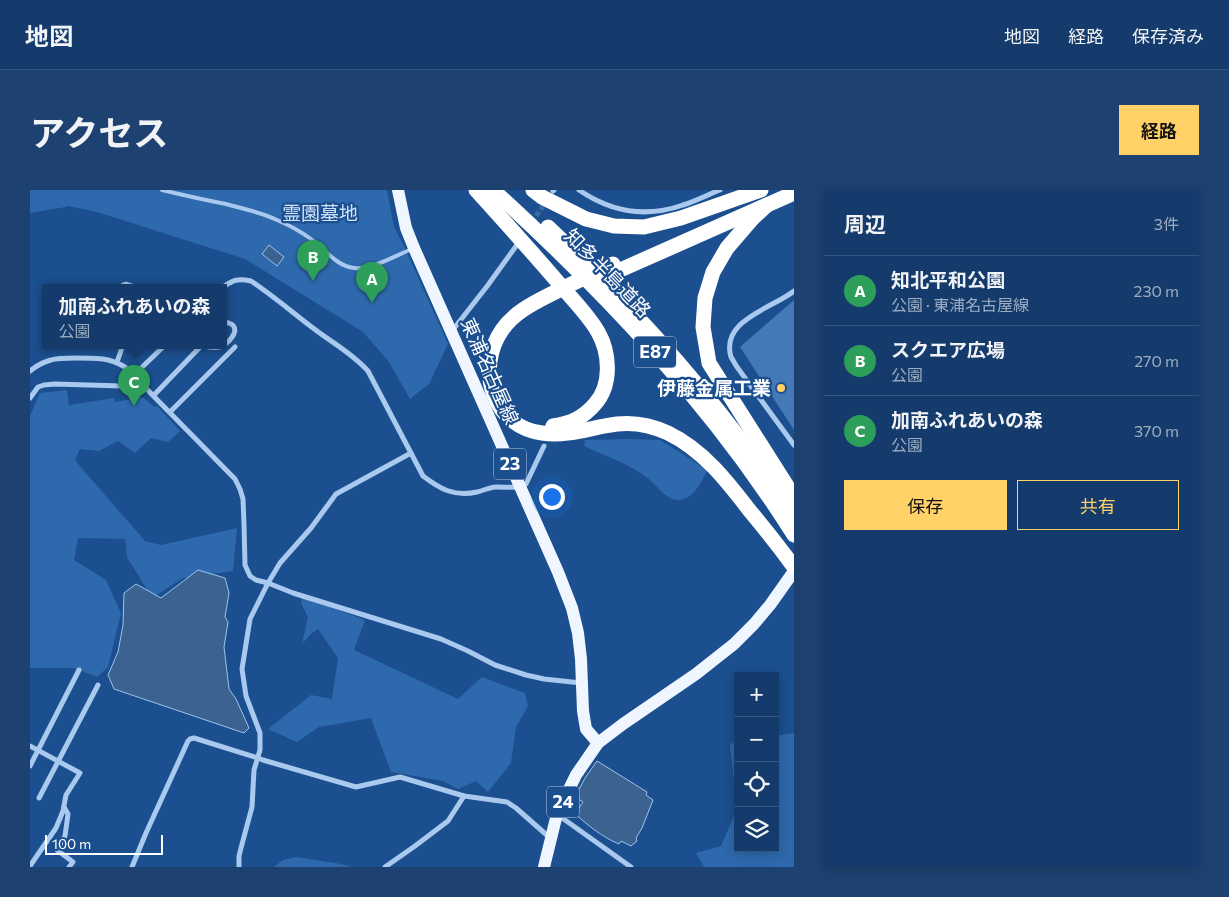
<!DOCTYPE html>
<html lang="ja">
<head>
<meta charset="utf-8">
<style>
	body { margin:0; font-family:Commissioner,"Noto Sans JP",sans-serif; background:#1d4271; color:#f1f3f6 }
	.controls { position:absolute; right:15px; bottom:15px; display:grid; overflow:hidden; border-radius:0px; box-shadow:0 2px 12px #0003 }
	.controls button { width:45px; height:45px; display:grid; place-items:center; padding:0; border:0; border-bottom:1px solid #33557e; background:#143b6b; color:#f1f3f6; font:25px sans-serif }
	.scale { position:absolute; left:15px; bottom:12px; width:118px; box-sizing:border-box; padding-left:5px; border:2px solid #fff; border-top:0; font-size:14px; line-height:18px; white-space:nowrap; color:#fff; -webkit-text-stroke:4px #1b4f8f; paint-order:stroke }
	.you { position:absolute; left:521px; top:306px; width:18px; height:18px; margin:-12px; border:4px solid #fff; border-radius:50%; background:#1a73e8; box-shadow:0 0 0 8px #1a73e833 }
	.badge { display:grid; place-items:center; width:32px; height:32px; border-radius:50%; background:#ffd166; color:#fff; font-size:16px; font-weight:700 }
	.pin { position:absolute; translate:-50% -41px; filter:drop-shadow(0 1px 2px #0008) }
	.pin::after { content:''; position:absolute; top:26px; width:18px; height:15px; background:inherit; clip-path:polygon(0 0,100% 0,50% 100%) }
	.popup { position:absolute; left:12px; top:94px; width:185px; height:65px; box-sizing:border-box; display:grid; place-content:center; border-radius:0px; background:#143b6b; filter:drop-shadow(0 1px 4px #0005); font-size:16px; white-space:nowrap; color:#9dadc1 }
	.popup b { font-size:19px; color:#f1f3f6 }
	.popup::after { content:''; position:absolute; left:50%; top:100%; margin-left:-10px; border:10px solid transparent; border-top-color:#143b6b }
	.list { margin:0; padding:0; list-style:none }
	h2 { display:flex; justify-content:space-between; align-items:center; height:65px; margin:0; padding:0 20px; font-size:21px }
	h2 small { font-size:16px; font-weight:400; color:#9dadc1 }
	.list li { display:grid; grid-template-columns:32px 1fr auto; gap:15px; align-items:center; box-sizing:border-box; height:70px; padding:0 20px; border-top:1px solid #33557e }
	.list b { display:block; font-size:19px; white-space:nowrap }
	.list p { margin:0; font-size:16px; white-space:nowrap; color:#9dadc1 }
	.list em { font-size:16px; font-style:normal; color:#9dadc1 }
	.actions { display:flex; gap:10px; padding:15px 20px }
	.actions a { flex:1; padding:11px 0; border:1px solid #ffd166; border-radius:0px; text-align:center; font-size:18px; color:#ffd166 }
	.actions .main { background:#ffd166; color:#111 }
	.icon { flex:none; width:28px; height:28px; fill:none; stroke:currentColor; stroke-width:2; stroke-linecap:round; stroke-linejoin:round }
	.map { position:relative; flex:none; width:764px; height:677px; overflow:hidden; border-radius:0px }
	header { display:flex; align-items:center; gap:30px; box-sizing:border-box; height:70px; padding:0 25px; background:#143b6b; border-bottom:1px solid #33557e }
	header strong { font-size:24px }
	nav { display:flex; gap:28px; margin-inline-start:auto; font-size:18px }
	.intro { display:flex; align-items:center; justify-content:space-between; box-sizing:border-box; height:120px; padding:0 30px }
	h1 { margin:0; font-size:35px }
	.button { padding:12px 22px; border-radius:0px; background:#ffd166; color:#111; font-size:18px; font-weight:700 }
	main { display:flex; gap:30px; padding:0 30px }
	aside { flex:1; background:#143b6b; border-radius:0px; box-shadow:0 2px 12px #0003 }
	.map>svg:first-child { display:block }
</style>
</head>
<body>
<header>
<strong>地図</strong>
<nav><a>地図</a><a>経路</a><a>保存済み</a></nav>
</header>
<div class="intro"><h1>アクセス</h1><a class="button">経路</a></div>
<main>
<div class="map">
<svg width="764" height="677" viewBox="0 0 764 677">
	<rect width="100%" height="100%" fill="#1b4f8f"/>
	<g fill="#2e69ad">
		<path d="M0 0H357L364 37 374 56 418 154 399 194 380 209 359 172 333 142 215 69 67 22 38 16 36 17 0 23Z"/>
		<path d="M37 200 39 215 84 208 85 212 101 209 104 202 115 209 124 217 127 216 150 241 138 252 121 248 105 263 88 251 69 261 50 259 45 270 61 289 115 351 131 355 207 338 203 381 153 388 122 408 97 367 95 349 48 348 44 370 76 390 91 423 78 477 67 487 44 478H0V226L10 203Z"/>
		<path d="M598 249 630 250 662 270 677 281C670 294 664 309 648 310 637 310 628 297 620 290 603 275 575 266 554 256L555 250Z"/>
		<path d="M272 407 335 430 324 460 428 509 452 487 495 503 498 516 486 537 481 573 458 602 446 591 428 599 413 591 361 582 341 528 289 537 267 552 238 539 281 505 302 509 308 468 288 439 281 444 272 454 278 427 271 413Z"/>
		<path d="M764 543V677H674L666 663 691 656 707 619 700 554 708 552V658H745V546Z"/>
		<path d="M266 667 311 674 322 677H244L253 670Z"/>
	</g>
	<g fill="#3c6290" stroke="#9cc4f0">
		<path d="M239 55 254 67 247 76 232 64Z"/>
		<path d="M168 380 195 388 199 403 195 427 198 432 194 457 199 499 206 509 219 538 214 543 84 499 78 485 88 462 93 435 94 403 106 394 131 408Z"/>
		<path d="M567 571 617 602 616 605 623 610 612 638 606 648 607 651 601 656 591 651 589 654C572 647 559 636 545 624L553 612 545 607 555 588Z"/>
	</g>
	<path fill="#4478b7" d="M764 110V240L710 157Z"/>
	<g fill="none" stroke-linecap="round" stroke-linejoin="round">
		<path stroke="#3d69a0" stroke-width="5" stroke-dasharray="5 2.5" stroke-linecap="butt" d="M502 32 517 10"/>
		<path stroke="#a9c9ee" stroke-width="4" d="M132 0C153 5 175 10 196 14 213 19 231 22 247 30 259 35 270 41 281 49 295 59 306 76 324 78 342 80 366 65 382 59"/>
		<g stroke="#a9c9ee" stroke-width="5">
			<path d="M549 0C581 22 616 28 653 15 666 11 677 5 690 0"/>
			<path d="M523 1 524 0"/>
			<path d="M92 97 93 95 96 94 105 97"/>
			<path d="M193 97C203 90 208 88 221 91 242 105 262 122 283 138 301 152 322 163 338 181L393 286C410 299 424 307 447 302 453 301 459 297 466 297 477 297 486 299 496 294L514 256"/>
			<path d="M764 101C743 118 690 130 701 167 703 170 705 174 707 177L764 255"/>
			<path d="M422 141 458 95 489 52"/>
			<path d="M172 155C179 157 186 159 193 156 195 155 197 152 199 151 208 141 207 133 193 132"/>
			<path d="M87 172 93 155"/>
			<path d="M0 181C6 176 13 172 21 170 30 167 62 168 73 169 81 170 88 173 95 177L205 289 210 299 213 309 214 334 215 375 220 386 226 390 238 393 263 403 411 449 438 461 465 475 496 485 514 489 551 493"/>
			<path d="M104 185 135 155"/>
			<path d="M124 205 172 155"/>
			<path d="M0 208 8 197 14 195 25 194 92 196 100 193 106 188"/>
			<path d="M140 222 205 157"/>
			<path d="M0 556 50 583 36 605 33 621 26 638 0 676"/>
			<path d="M0 576 49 480"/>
			<path d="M9 608 68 495"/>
			<path d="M34 617 38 624 35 646 27 660 43 672 39 677"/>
			<path d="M528 625 601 677"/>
			<path d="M102 677 116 643 158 551 160 549 164 548 228 568 233 570 326 597 370 587 434 606 477 612 486 618 519 647"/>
			<path d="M209 677V666L211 658 222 617 224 580 230 560V543L216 506 212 479 220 429 238 393 250 373 281 338 306 304 381 263"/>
			<path d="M355 677 385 656 418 631 434 606"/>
		</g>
		<g stroke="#f0f6ff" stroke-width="12">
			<path d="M368 0 376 38 384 58 528 382 542 418 548 443 551 469 553 521 556 539 568 553"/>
			<path d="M514 677 527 624 546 585 568 553 593 534 666 484 704 454 724 434 740 415 764 381"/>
		</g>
		<g stroke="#fff" stroke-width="15">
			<path d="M446 0C475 32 504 64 532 97 544 111 559 126 568 142 580 163 582 195 565 214 553 228 541 233 523 236"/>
			<path d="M463 0C576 103 682 215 764 345"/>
			<path d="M503 0 512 7 556 29 584 36 614 37 651 28 731 0"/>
			<path d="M737 15 722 29 697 58 683 82 675 108 673 137 679 173 764 307"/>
			<path d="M518 37C610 124 695 219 764 326"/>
			<path d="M588 81 764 3"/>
			<path d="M527 101C506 112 485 121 472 140 445 179 463 237 512 243 538 247 562 237 587 234 604 232 623 236 638 243 673 260 697 291 720 321 735 339 750 358 764 377"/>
		</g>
		<path stroke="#fff" stroke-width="15" d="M527 101 583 74"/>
	</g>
	<circle fill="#ffd166" stroke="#1b4f8f" stroke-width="2" cx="751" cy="198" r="5"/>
	<g text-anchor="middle" stroke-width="4.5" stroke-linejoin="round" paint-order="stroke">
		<g fill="#1b4f8f" stroke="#bbcadd" stroke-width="1">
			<rect x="604" y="146.5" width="42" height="31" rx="4"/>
			<rect x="464" y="258.5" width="32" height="31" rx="4"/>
			<rect x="517" y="596.5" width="32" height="31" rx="4"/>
		</g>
		<g font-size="18" font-weight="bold" fill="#fff">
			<text x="625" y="168">E87</text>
			<text x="480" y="280">23</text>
			<text x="533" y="618">24</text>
		</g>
		<g font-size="19" fill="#cfe3fa" stroke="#1b4f8f">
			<text x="290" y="30">霊園墓地</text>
		</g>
		<g font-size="19" fill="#fff" stroke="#1b4f8f">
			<text transform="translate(578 83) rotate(46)" y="7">知多半島道路</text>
			<text transform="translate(460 181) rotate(66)" y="7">東浦名古屋線</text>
		</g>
		<g font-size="19" font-weight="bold" fill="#fff" stroke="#1b4f8f" text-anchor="end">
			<text x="741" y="205">伊藤金属工業</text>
		</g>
	</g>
</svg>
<div class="controls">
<button>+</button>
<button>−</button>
<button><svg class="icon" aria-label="locate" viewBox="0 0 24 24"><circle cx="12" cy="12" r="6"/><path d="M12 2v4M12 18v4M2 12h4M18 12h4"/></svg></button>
<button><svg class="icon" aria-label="layers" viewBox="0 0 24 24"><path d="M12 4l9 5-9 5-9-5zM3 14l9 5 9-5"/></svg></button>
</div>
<div class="scale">100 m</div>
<div class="you"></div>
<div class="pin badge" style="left:342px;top:113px;background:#2e9e5b">A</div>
<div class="pin badge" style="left:283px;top:91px;background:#2e9e5b">B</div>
<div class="pin badge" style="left:104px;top:216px;background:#2e9e5b">C</div>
<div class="popup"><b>加南ふれあいの森</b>公園</div>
</div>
<aside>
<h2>周辺<small>3件</small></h2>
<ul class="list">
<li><span class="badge" style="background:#2e9e5b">A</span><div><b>知北平和公園</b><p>公園 · 東浦名古屋線</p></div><em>230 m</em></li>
<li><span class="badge" style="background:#2e9e5b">B</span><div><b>スクエア広場</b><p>公園</p></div><em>270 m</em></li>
<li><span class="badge" style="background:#2e9e5b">C</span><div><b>加南ふれあいの森</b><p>公園</p></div><em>370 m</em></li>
</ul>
<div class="actions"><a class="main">保存</a><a>共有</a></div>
</aside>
</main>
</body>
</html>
